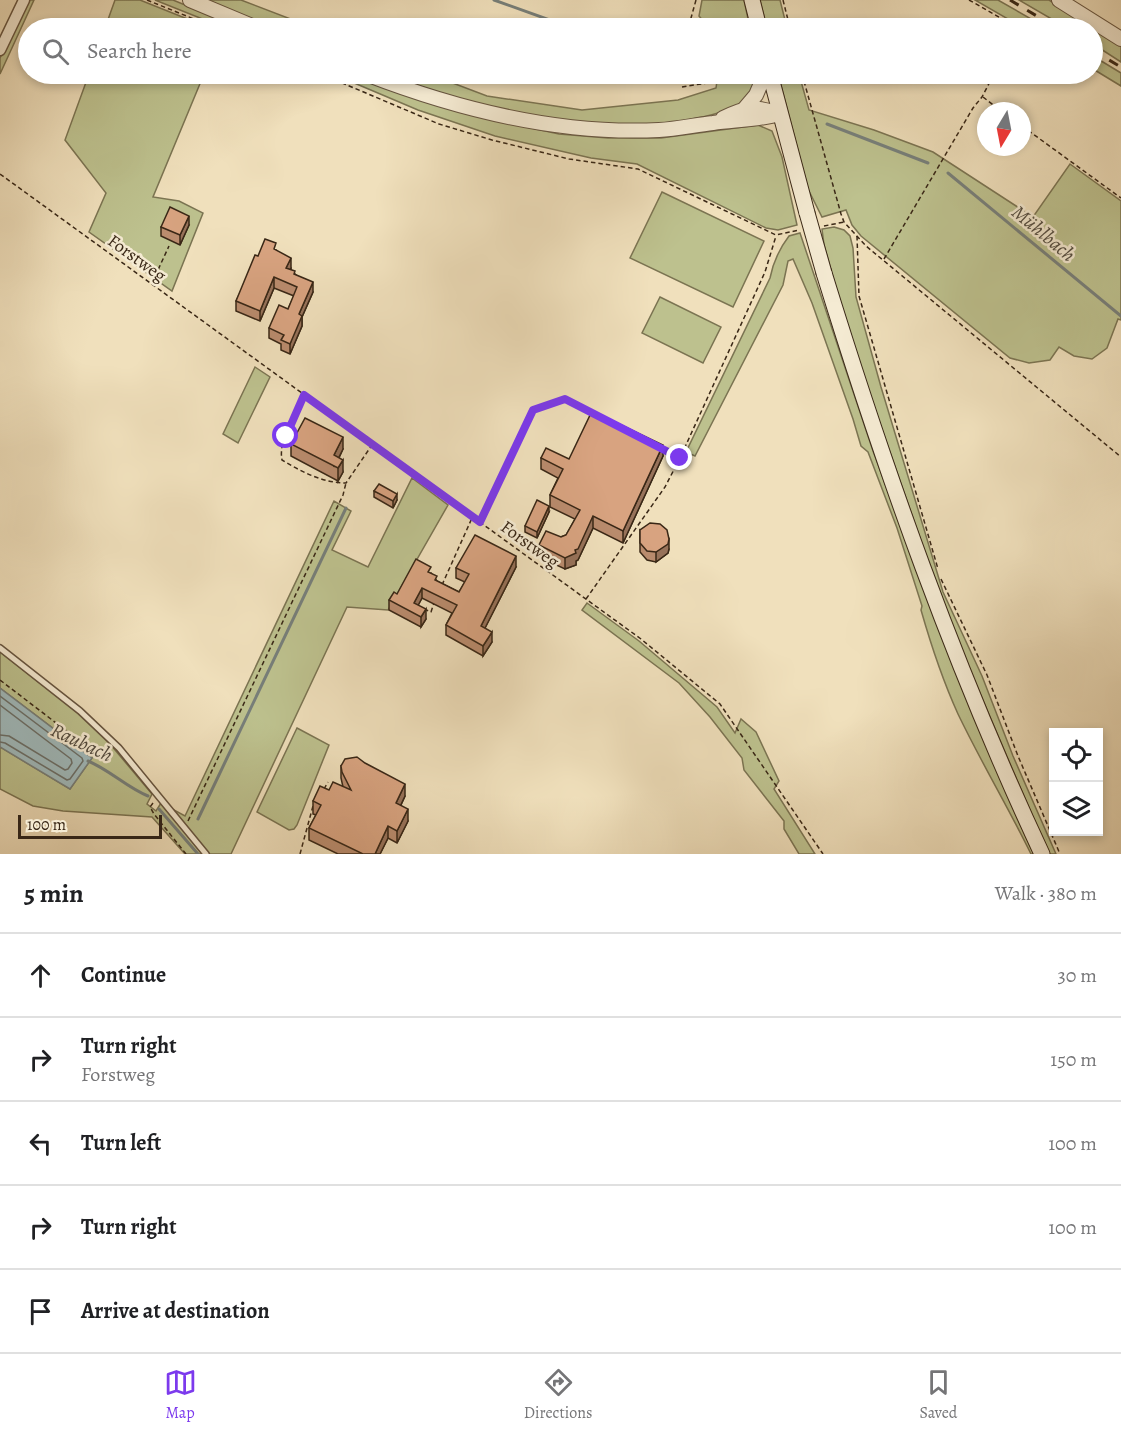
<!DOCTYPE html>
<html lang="en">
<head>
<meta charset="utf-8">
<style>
	body { margin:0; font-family:Alegreya,serif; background:#f2f2f2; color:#202124 }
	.controls { position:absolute; right:18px; bottom:18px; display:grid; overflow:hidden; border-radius:0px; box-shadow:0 3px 9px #0003 }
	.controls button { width:54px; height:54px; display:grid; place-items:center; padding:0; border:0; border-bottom:2px solid #e0e0e0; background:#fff; color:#202124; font:30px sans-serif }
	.compass { position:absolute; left:977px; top:102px; width:54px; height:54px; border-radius:50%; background:#fff; box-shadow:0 3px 9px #0003; rotate:190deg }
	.scale { position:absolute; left:18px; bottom:15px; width:144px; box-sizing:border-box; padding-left:6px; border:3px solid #392716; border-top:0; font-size:16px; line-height:21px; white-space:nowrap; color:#392716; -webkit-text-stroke:4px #f5ebd3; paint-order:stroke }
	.stop { position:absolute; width:18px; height:18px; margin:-14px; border:4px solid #7c3aed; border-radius:50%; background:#fff }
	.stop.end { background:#7c3aed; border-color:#fff; box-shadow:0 2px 6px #0008 }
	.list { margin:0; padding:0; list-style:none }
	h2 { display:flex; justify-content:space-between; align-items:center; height:78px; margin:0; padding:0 24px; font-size:26px }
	h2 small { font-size:20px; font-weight:400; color:#757577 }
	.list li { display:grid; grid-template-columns:39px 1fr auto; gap:18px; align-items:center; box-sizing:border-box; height:84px; padding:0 24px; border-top:2px solid #e0e0e0 }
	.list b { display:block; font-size:22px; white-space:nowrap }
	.list p { margin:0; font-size:20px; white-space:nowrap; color:#757577 }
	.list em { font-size:20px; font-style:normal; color:#757577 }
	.icon { flex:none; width:33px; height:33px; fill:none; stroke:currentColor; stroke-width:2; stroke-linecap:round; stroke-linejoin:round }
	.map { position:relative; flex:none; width:1121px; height:854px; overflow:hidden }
	.search { position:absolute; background:#fff; box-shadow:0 3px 9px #0003; left:18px; right:18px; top:18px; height:66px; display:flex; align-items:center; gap:15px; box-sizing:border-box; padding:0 21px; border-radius:33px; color:#757577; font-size:22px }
	.sheet { height:498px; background:#fff }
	nav { display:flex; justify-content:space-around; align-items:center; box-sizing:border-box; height:84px; border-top:2px solid #e0e0e0; background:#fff; font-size:16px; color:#757577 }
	nav a { display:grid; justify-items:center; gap:3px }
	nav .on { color:#7c3aed }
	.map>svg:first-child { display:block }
</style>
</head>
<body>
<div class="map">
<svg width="1121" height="854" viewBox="0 0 1121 854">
	<rect width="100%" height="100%" fill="#f0e0bc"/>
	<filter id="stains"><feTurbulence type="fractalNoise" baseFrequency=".00333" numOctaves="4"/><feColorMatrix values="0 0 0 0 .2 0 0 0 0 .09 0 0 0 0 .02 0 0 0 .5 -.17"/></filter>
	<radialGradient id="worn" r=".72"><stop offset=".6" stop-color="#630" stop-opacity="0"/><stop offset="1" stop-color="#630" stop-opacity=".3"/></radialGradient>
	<g fill="#bdc18e" stroke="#7b7452" stroke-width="1.5">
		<path d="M28 0H34L0 74V58Z"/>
		<path d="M115 0H140L210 28H105Z"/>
		<path d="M155 0H173L241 28H225Z"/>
		<path d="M203 0H241L314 28H272Z"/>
		<path d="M702 0H744L750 28H709L699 16Z"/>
		<path d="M760 0H780L787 28H767Z"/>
		<path d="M975 0H998L1047 28H1019L1015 23Z"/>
		<path d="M1019 0H1049L1121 45V62L1093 44 1092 28H1067Z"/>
		<path d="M1093 56 1121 73V86L1093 69Z"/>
		<path d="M89 74H204L153 197 179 201 203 213 172 291 89 232 106 193 65 140Z"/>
		<path d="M333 74H352L409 95 508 123 559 134 608 138H661L758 125 772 131 782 157 797 225 778 230 766 228 637 164 591 158 495 136 418 110Z"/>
		<path d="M385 74H429L487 96 582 110 678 100 716 88 718 74H757C751 107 732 110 702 117 600 141 481 109 385 74Z"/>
		<path d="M778 74H799L809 110 874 130 933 152 1033 217 1070 164 1121 201V320L1118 319 1107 348 1092 359 1074 356 1059 347 1050 360 1029 363 1010 358 861 236 852 225 846 210 822 217 808 189Z"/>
		<path d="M662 192 764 241 733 307 630 258Z"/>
		<path d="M834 227 844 230 850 236 853 248 856 297 881 387 943 592 982 676 1013 756 1056 854H1049L1047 850 949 621 850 338 824 245 822 229Z"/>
		<path d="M800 233 873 451 937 624 1035 854H1031C1008 807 981 762 958 714 943 681 931 645 921 610L922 606 897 528 868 452 861 446 853 419 812 303 793 259 788 261 783 285 695 456 686 452 770 278C773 263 779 249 789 236Z"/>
		<path d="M660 297 721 327 703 363 642 333Z"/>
		<path d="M255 367 270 377 238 443 223 434Z"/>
		<path d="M412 478 448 505 388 610 347 607 231 854H185L152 817 63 811 33 806 0 789V747L70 789 92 758 0 688V652L78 713 105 738 152 794 147 804 156 811 161 803 185 816 334 501 351 511 332 550 368 567Z"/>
		<path d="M587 603 639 641 717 707 735 733 741 719 756 732 779 781 774 789 815 854H799L784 829V821L744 770 742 758 710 717 679 683 582 610Z"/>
		<path d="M297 728 329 745 297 825 294 829 289 830 257 812Z"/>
	</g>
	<path fill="#a0babc" stroke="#777f7a" stroke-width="1.5" d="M0 688 92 758 70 789 0 747Z"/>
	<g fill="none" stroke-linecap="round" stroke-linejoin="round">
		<g stroke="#6c7069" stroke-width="1.5">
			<path d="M0 696 82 758 83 761 70 779 67 780 5 743 0 742"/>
			<path d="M0 705 71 759 72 763 68 769 65 770 9 736 0 735"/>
		</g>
		<g stroke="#777f7a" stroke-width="3">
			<path d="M494 0 572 28"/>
			<path d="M696 74 704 76"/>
			<path d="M827 124 928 163"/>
			<path d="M948 173 1121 316"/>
			<path d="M88 761C110 770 126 787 148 796"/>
			<path d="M159 809 198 854"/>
			<path d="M198 819 346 508"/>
		</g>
		<defs>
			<path id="service" d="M0 648 80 711 119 748 206 854"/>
			<path id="minor" d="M0 50 24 0"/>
			<g id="tertiary">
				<path d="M190 0 257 28"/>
				<path d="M1059 0 1121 39"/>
				<path d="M366 74C459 110 559 135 659 130 677 129 695 125 713 123 735 120 758 120 780 114"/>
				<path d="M745 108 756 95 765 74"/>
				<path d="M723 118C745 108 752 105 776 113"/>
			</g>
			<g id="secondary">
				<path d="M752 0 759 28"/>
				<path d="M770 74 807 213"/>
				<path d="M824 273C885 471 954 666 1042 854"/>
			</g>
		</defs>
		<use href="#service" stroke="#675540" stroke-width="8"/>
		<use href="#minor" stroke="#675540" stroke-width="13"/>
		<use href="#tertiary" stroke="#675540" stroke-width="16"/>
		<use href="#secondary" stroke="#392716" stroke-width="17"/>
		<g stroke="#392716" stroke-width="1.5" stroke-dasharray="4.5 3" stroke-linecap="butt">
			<path d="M147 0 216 28"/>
			<path d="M696 0 691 18 701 28"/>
			<path d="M783 0 790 28"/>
			<path d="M969 0 1006 21 1014 28"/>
			<path d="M321 74 439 124 492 140 569 159 638 169 776 235 799 230"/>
			<path d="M802 74 841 214 844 222 866 246 1121 457"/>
			<path d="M682 87 707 83 710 74"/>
			<path d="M983 97 1001 111"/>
			<path d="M1022 126 1121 198"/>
			<path d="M0 174 641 639 720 704 823 854"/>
			<path d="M824 226 844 222"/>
			<path d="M857 236 859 296 938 569"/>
			<path d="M884 259 973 108 982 97 994 74"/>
			<path d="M152 283 169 246"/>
			<path d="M304 396C295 414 278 440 282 460 302 472 323 483 346 483L372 445"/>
			<path d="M662 449 680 458"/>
			<path d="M480 521 533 409 565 399 591 413"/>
			<path d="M941 579 987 675 1018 756 1060 854"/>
			<path d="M442 585 472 518"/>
			<path d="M586 599 665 487 680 458 765 272 776 236"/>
			<path d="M424 609 431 612 434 603"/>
			<path d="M0 680 90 749 104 753 110 751"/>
			<path d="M324 789 328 782"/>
			<path d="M153 803 150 807 154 814 186 854"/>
			<path d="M188 821 343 495 346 483"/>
			<path d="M300 854 313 806"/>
		</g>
		<use href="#service" stroke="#f5ebd3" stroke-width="5"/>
		<use href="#minor" stroke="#f5ebd3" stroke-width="10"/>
		<use href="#tertiary" stroke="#f5ebd3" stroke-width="14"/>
		<use href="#secondary" stroke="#f5ebd3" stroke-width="15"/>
		<g stroke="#392716" stroke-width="3" stroke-dasharray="10 10" stroke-linecap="butt">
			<path d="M1010 0 1057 28"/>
			<path d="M1092 50 1121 67"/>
		</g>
		<defs>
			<path id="secondary-bridge" d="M807 213 824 273"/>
		</defs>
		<use href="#secondary-bridge" stroke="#392716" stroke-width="17" stroke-linecap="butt"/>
		<use href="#secondary-bridge" stroke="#f5ebd3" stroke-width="15"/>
	</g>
	<g fill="#ba8c6e" stroke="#392716" stroke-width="1.5">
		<path d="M189 225 180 245 161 236V227Z"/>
		<path d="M276 250 291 268V270L313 292 302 317V326L290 354 281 350V344L269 338V328L288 309 294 296 274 288 260 321 236 311V301L258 256Z"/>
		<path d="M291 444 343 449 339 458 343 472 338 481 291 456Z"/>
		<path d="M663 456 623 543 593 528 578 560 576 561V565L565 569 539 557V545L566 535 575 519 550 507V495L558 478 541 469V458L569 459Z"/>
		<path d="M374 491 397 500 393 508 374 497Z"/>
		<path d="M549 512 537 538 525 532V526Z"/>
		<path d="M640 530 669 549 668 553 656 562 647 560 640 552Z"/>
		<path d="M516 567 485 628 492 642 483 656 446 635V625L452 613 422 598 418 605 426 619 421 627 389 610V600L397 594 431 573 437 581 459 592 465 582 456 578V568Z"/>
		<path d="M341 766 405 796 401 805 408 821 397 843 388 838 380 854H338L309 840V828L316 815 313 814V801L329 790 343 787 341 778Z"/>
	</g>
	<g fill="#97725a" stroke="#392716" stroke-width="1.5">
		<path d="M189 216V225L180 245V235Z"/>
		<path d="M291 258V268L286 278V268Z"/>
		<path d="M274 277V288L260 321V311Z"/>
		<path d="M313 282V292L302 317V326L290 354V344L299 314Z"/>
		<path d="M343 437V449L334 467V455Z"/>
		<path d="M663 445V456L623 543V531Z"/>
		<path d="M343 460V472L338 481V468Z"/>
		<path d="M397 494V500L393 508V501Z"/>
		<path d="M549 506V512L537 538V532Z"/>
		<path d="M593 516V528L578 560 576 561V565L565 569V558Z"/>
		<path d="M669 539V549L668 553 656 562V552Z"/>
		<path d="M516 556V567L481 636V626Z"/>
		<path d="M422 588V598L414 613V603Z"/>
		<path d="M426 609V619L421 627V617Z"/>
		<path d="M492 632V642L483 656V646Z"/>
		<path d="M405 784V796L396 815V803Z"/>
		<path d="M408 809V821L397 843V831Z"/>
		<path d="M388 826V838L380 854H375Z"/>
	</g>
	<g fill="#d8a380" stroke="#392716" stroke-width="1.5">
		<path d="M170 207 189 216 180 235 161 227Z"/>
		<path d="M265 239 276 243 274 249 291 258 286 268 295 271 294 274 313 282 299 314 302 316 290 344 281 340 284 335 269 328 279 305 288 309 297 287 274 277 260 311 236 301 255 255 258 256Z"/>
		<path d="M592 411 663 445 623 531 593 516 578 549 575 550 576 553 565 558 539 545 546 531 561 537 566 535 580 510 550 495 563 469 541 458 546 448 569 459Z"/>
		<path d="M305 418 343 437 334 455 343 460 338 468 291 444Z"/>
		<path d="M379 484 397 494 393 501 374 491Z"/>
		<path d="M537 500 549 506 537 532 525 526Z"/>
		<path d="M650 523 660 524 667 530 669 539 668 544 656 552 647 551 640 543V530Z"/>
		<path d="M475 535 516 556 481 626 492 632 483 646 446 625 457 605 422 588 414 603 426 609 421 617 389 600 394 592 397 594 416 559 431 567 428 572 437 576 435 580 459 592 469 574 456 568Z"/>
		<path d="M357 757 365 763 405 784 396 803 408 809 397 831 388 826 375 854H363L309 828 321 805 313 801 320 786 329 790 333 782 351 790 342 772 341 766 345 759Z"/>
	</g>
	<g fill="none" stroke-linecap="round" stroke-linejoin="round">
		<path stroke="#7c3aed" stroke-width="8" d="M286 436 304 395 480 522 533 410 565 399 680 458"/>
	</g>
	<g text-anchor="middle" stroke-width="5" stroke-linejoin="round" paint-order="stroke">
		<g font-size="18" fill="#392716" stroke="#f5ebd3">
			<text transform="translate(137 258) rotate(36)" y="6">Forstweg</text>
			<text transform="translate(530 544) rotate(36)" y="6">Forstweg</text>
		</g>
		<g font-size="20" font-style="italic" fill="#534c40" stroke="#f5ebd3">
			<text transform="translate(1044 233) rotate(40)" y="7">Mühlbach</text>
			<text transform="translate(82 742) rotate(25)" y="7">Raubach</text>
		</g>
	</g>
	<rect width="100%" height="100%" filter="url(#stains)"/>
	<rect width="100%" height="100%" fill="url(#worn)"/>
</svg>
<div class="controls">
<button><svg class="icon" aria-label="locate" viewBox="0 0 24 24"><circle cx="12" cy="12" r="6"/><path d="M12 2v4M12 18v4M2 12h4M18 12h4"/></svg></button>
<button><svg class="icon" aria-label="layers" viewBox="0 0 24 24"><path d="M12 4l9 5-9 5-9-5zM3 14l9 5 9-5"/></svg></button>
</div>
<svg class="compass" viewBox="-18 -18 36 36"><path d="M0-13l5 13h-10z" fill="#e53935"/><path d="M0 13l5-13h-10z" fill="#757577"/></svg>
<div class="scale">100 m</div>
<div class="stop" style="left:286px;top:436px"></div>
<div class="stop end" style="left:680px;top:458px"></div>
<div class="search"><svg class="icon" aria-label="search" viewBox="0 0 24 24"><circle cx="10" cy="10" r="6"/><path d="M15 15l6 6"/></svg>Search here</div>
</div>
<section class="sheet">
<h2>5 min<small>Walk · 380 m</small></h2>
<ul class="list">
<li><svg class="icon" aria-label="ahead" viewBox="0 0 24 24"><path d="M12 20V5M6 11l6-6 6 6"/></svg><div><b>Continue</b></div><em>30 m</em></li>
<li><svg class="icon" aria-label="right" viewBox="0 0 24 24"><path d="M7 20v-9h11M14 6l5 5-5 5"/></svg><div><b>Turn right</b><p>Forstweg</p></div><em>150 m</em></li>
<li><svg class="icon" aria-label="left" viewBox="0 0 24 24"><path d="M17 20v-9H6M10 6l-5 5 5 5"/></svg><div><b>Turn left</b></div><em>100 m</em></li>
<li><svg class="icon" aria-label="right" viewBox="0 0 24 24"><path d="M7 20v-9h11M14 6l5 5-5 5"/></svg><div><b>Turn right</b></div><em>100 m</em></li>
<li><svg class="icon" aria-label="arrive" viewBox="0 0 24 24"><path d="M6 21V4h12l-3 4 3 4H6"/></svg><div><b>Arrive at destination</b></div></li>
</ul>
</section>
<nav>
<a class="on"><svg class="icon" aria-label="map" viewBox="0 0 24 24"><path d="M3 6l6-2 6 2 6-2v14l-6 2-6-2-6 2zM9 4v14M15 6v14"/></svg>Map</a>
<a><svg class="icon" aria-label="directions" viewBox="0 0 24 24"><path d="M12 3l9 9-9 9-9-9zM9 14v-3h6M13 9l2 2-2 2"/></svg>Directions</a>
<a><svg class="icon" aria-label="saved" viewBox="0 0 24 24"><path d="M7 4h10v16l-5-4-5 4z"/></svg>Saved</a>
</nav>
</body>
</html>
